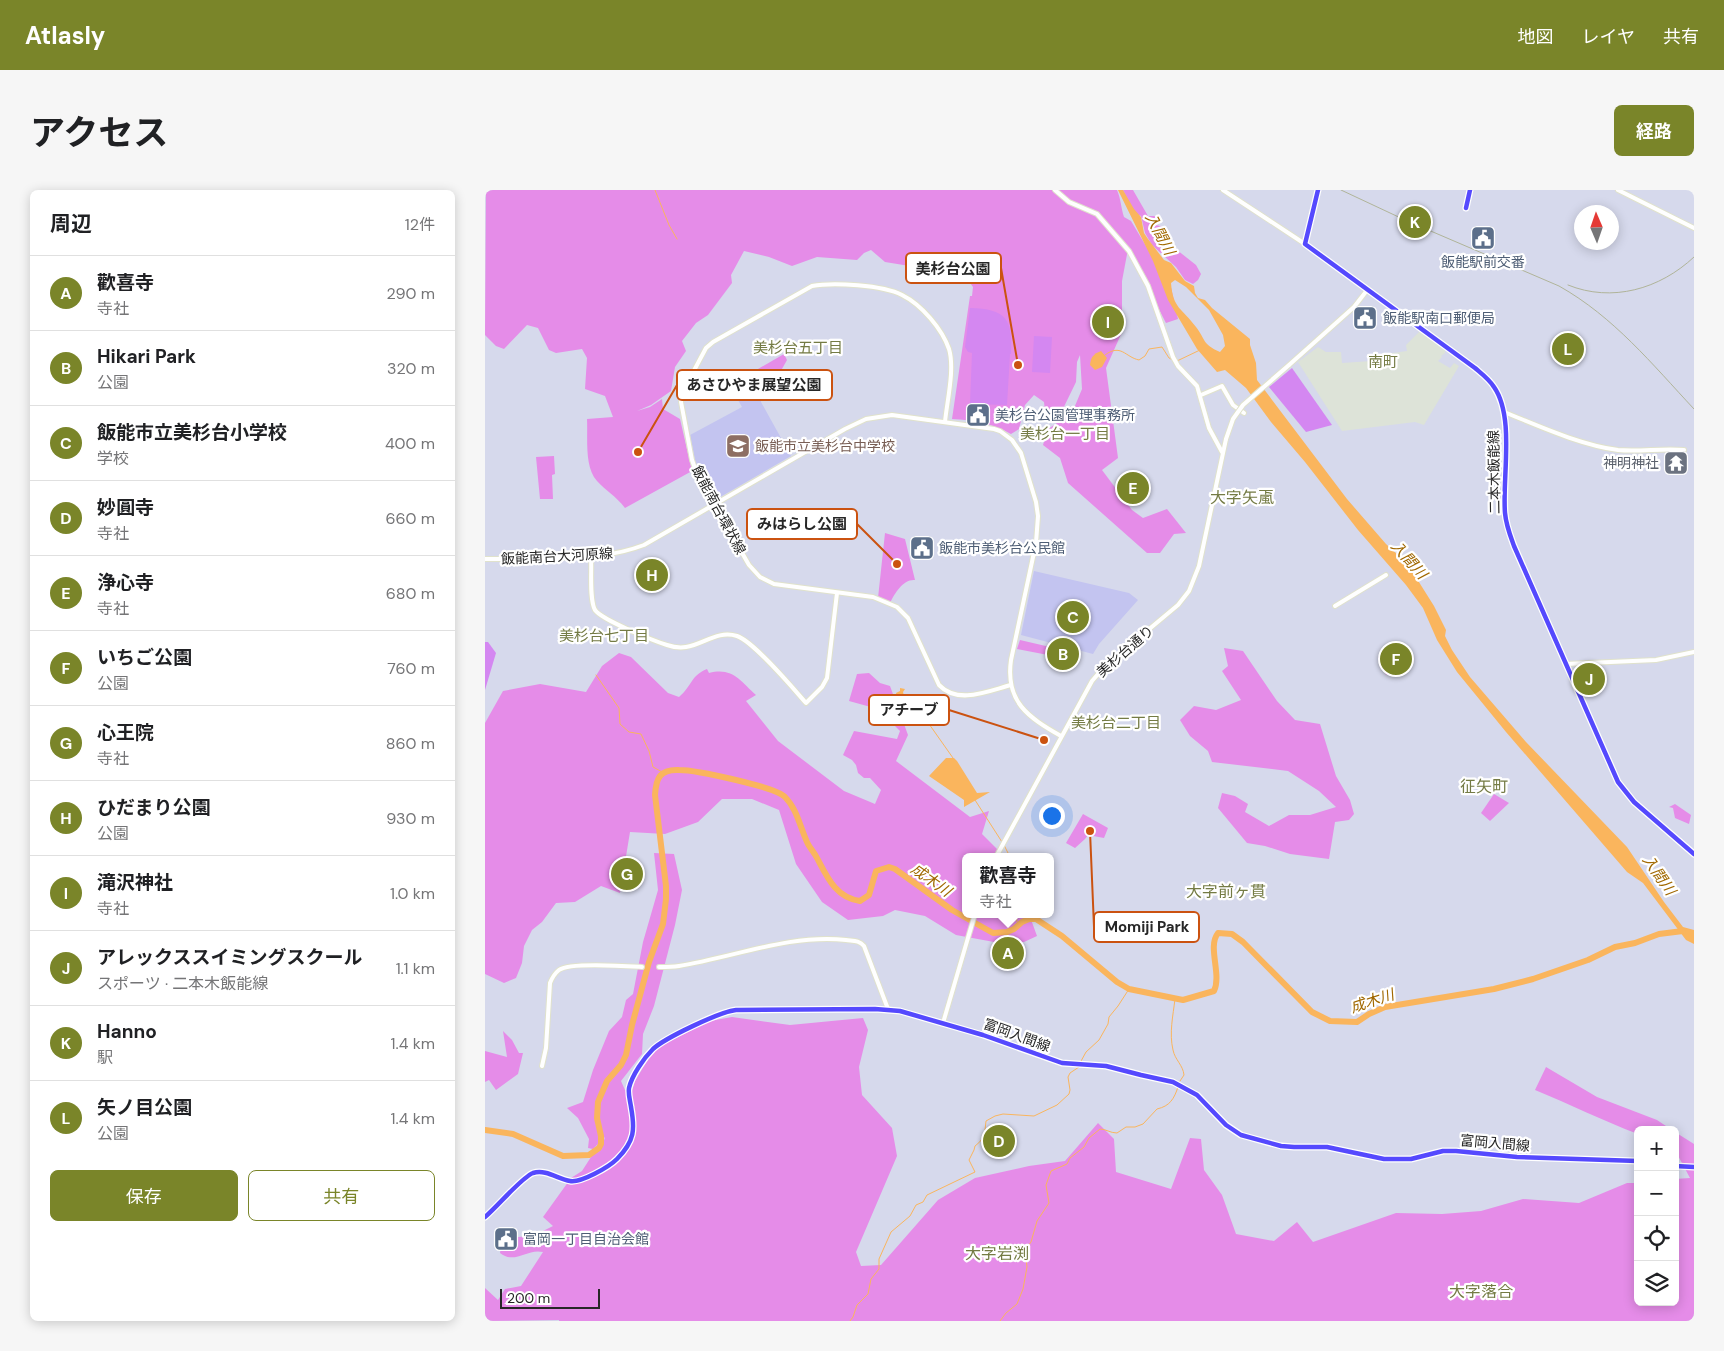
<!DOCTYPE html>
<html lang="ja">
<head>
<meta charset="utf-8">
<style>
	body { margin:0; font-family:"DM Sans","Noto Sans JP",sans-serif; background:#f6f6f6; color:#202124 }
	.controls { position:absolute; right:15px; bottom:15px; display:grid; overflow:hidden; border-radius:8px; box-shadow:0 2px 12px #0003 }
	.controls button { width:45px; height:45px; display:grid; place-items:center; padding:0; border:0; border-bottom:1px solid #e0e0e0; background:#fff; color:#202124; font:25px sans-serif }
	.compass { position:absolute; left:1089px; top:15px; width:45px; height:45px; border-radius:50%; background:#fff; box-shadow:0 2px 12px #0003; rotate:358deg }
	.scale { position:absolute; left:15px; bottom:12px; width:100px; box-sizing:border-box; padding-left:5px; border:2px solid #272727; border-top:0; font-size:14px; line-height:18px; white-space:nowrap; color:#272727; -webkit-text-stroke:4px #fff; paint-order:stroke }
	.you { position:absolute; left:566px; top:625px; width:18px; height:18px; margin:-12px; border:4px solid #fff; border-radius:50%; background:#1a73e8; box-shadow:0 0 0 8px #1a73e833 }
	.badge { display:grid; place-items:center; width:32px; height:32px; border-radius:50%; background:#7a8529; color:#fff; font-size:16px; font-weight:700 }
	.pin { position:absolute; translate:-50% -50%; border:2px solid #fff; box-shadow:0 1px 5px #0006 }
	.popup { position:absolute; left:477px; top:663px; width:92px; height:65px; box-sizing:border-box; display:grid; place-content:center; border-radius:8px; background:#fff; filter:drop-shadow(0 1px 4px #0005); font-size:16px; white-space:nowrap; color:#757577 }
	.popup b { font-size:19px; color:#202124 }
	.popup::after { content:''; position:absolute; left:50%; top:100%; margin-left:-10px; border:10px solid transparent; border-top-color:#fff }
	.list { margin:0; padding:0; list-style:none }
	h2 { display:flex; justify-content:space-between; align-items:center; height:65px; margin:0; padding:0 20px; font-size:21px }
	h2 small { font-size:16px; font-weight:400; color:#757577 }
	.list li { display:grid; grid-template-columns:32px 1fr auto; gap:15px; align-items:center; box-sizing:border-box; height:75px; padding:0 20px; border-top:1px solid #e0e0e0 }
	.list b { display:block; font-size:19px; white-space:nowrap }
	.list p { margin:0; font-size:16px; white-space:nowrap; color:#757577 }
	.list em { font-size:16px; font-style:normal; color:#757577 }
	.actions { display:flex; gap:10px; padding:15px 20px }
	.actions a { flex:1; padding:11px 0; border:1px solid #7a8529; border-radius:8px; text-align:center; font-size:18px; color:#7a8529 }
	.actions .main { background:#7a8529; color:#fff }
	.icon { flex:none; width:28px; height:28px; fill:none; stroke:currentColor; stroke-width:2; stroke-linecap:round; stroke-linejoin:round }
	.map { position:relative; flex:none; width:1209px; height:1131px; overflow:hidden; border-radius:8px }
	header { display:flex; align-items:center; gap:30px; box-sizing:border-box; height:70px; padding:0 25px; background:#7a8529; color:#fff }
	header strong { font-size:24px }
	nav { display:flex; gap:28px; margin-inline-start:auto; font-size:18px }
	.intro { display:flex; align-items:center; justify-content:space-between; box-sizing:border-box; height:120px; padding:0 30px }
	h1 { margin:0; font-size:35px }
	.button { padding:12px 22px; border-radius:8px; background:#7a8529; color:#fff; font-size:18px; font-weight:700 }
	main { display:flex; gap:30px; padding:0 30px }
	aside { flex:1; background:#fff; border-radius:8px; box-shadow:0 2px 12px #0003 }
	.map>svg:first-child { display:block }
</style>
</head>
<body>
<header>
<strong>Atlasly</strong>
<nav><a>地図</a><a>レイヤ</a><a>共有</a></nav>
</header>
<div class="intro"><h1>アクセス</h1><a class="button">経路</a></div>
<main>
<aside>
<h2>周辺<small>12件</small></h2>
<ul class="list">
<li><span class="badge">A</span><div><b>歡喜寺</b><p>寺社</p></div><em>290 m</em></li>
<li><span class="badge">B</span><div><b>Hikari Park</b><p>公園</p></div><em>320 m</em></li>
<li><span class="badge">C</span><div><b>飯能市立美杉台小学校</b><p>学校</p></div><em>400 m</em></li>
<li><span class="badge">D</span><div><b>妙圓寺</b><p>寺社</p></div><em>660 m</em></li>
<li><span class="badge">E</span><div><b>浄心寺</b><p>寺社</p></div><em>680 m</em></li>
<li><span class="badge">F</span><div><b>いちご公園</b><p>公園</p></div><em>760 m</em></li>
<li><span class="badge">G</span><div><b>心王院</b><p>寺社</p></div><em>860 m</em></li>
<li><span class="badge">H</span><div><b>ひだまり公園</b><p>公園</p></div><em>930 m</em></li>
<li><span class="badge">I</span><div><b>滝沢神社</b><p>寺社</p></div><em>1.0 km</em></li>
<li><span class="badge">J</span><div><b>アレックススイミングスクール</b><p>スポーツ · 二本木飯能線</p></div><em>1.1 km</em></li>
<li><span class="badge">K</span><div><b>Hanno</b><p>駅</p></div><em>1.4 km</em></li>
<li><span class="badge">L</span><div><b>矢ノ目公園</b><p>公園</p></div><em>1.4 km</em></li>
</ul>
<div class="actions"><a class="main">保存</a><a>共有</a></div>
</aside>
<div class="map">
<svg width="1209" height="1131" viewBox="0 0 1209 1131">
	<rect width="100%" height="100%" fill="#d6d9ec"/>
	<path fill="#dde3d8" d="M935 141 960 160V163L956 166 957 167 953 171 965 178 969 173 974 176 939 235 930 232 857 241 813 172 833 157 841 162H856L857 173 886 171V166L922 161 921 155Z"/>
	<g fill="#c3c4f0">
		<path d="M266 184 277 203 276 212 306 266 230 310 211 276 205 245 257 217 249 203 250 199 254 190Z"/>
		<path d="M549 381 644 403 653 410 614 454 608 464 536 445Z"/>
	</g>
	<g fill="#e58ce8">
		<path d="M1 0H632C636 9 636 18 639 27L646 31 679 86 685 93 693 129 681 133 643 59 637 91V142L621 178 633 268 617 280 647 320 658 328 682 319 701 343 689 344 675 363H662L583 293 575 268 558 255 563 239 587 223 597 199 595 165 592 172 591 192 574 227 561 230 559 212 549 205 540 215 534 239 526 244C507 233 488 230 467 229L485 106H487L488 97 481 87 464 72 438 70 437 78 400 72 386 60 379 63 372 70 332 67 307 76 284 67 259 61 246 85 247 93 223 125 211 133 197 151 201 161 190 177 186 201 166 215 152 221 165 217 177 209 178 219 195 229 207 281 140 318C131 306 121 301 112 291 99 277 103 247 102 229L128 227 120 206 100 199 102 168 97 159 71 163 64 160 53 138 42 135 19 159 11 156 0 145Z"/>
		<path d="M638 0H648L663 26H670L671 35 678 37 692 60 711 75 716 84 713 90 708 94 700 90 691 77 667 55 660 43 656 26 649 23Z"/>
		<path d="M299 164 302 170 284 202 278 203 266 183Z"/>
		<path d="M69 266 70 284 67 285 68 309H55L51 267Z"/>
		<path d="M400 343 420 349 430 390C418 389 410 403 405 413L393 408Z"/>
		<path d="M167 374 171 381 180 383 181 386 172 391 168 398 153 392V382Z"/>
		<path d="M535 450 595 464 589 478 563 465 532 459Z"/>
		<path d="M919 453 928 470 901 485 893 467Z"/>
		<path d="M739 458 758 461 792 511 810 530 835 534 851 586 865 610 869 624 864 630 850 632 844 669 805 664 780 656 762 653 733 618 737 603 750 606 763 614 760 622 784 636 804 625H825L851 617 834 601 803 581 727 572 723 561 705 546 695 530 709 516 731 520 756 510 737 481 743 476Z"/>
		<path d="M134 463 146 467 183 503 194 507C208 495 205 486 222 479L224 483C248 477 255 491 271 505L261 511 293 551 359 601 390 614 396 600 385 588H379L373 583 371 575 367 570 358 565 369 541 412 549 415 541 393 519 364 511 372 484 384 483 395 493 405 496 423 545 411 571 485 627 504 621 497 644 520 667H480V724H544L552 746 539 752H509L471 745 440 726 410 720 398 726 363 730 337 712 311 674 294 620 267 609H237L213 632 180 644 145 642 135 703 116 696 90 712 71 713 57 732 47 740 39 756 37 773 31 788 19 793 0 784V533L18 501 55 494 101 502 117 476Z"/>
		<path d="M1009 604 1024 613 1005 631 996 623Z"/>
		<path d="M1190 614 1206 625 1204 634 1190 628 1188 618 1184 617Z"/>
		<path d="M598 624 623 638 619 648 603 645 600 649 590 658 581 653Z"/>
		<path d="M169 663 189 664 197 700 190 735 169 816 158 844 157 864 136 891 140 900 147 901 150 891 165 866 175 856 225 831 247 827 305 835 378 828 383 840 374 877 377 905 407 938 412 966 371 1062 376 1076 396 1075 453 1010 490 988 544 976 580 971 613 933 629 949 631 982 686 999 705 948 716 949 719 980 737 1005 751 1044 789 1051 812 1032 828 1052 911 1023 957 1024 996 1021 1038 1009 1094 1013 1142 993H1153V1112H1190V989L1205 988 1190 960V942L1209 954V1131H74V1130L0 1131V1098L13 1110 20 1099 36 1096 58 1062C42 1058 30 1075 15 1063L16 1057 33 1047 48 1046 68 1036 58 1027 86 988 97 981 106 967 117 957 120 947 108 959 103 958 104 949 93 928 82 918 98 912 108 880 124 841 137 827 141 810 148 804 158 752 173 700Z"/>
		<path d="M18 841 27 850 34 863H38L33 884 11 900 4 890 0 892V861L22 867Z"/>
		<path d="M1061 877 1112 907 1172 930 1187 940H1153V944C1118 931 1085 914 1050 900Z"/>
	</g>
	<g fill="#d487f1">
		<path d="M485 118C521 119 528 129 526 164H512H525L522 215 485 214 487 163 483 162 480 157Z"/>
		<path d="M549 146 567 147 565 183 547 182Z"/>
		<path d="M807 178 847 235 821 242 784 197Z"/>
		<path d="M0 452H3L11 463 0 500Z"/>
	</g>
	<g fill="#fab55d" fill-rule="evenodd">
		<path d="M633 0H638L649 19 656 27 659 43 663 49 679 70 686 73 700 91 709 96 710 103 713 108 720 110 727 118 765 149V155L771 173 772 190 862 309 901 354 913 365 923 368 927 381 949 416 961 440 960 446 967 460 985 487 1041 552 1142 657 1179 712 1198 737 1209 740V754L1201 750 1158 693 1142 682 1021 542 972 482 952 450 938 418 921 395 873 340 820 272 786 232 761 198 740 180 732 182 712 159 683 110 668 71ZM690 90 701 97 724 120 738 145 740 156 735 162C717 154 721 150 711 137 697 118 688 119 686 93Z"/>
		<path d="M616 161 622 168 617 177 610 180 605 175C606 167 608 164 616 161Z"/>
		<path d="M415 498 420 499 418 502 419 506C427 509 437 518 446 516L425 532 427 525 412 507 411 503 415 501Z"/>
		<path d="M461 568H469L472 571 492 603 505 602 479 617V610L444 586Z"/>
	</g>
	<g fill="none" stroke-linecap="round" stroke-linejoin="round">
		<g stroke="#fab55d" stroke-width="1">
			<path d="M170 0 184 35 192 49"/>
			<path d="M620 165C636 153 640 167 654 170L660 166 664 159 677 157 684 168 688 170"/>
			<path d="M692 171 715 160"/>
			<path d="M111 485 134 518 135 534 144 542 156 544 164 561 168 577 179 583"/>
			<path d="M437 524 468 568"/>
			<path d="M490 610 517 652"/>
			<path d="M519 655 525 667"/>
			<path d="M531 724 532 732 534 734"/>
			<path d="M690 809C688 826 684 843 688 860 690 870 698 875 699 885L695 891"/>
			<path d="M595 873 601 862 614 850 623 834 624 827 633 816 644 799"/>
			<path d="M365 1131 368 1127 372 1115 383 1104 386 1089 394 1079V1069L406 1042 425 1026 431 1015 438 1012 442 1005 490 982 484 970 489 960 490 956C496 952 498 946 504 943L500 940 501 931 510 926 518 924 549 926 572 915 584 904 585 900 583 887 585 883 594 877"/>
			<path d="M515 1131 521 1123 532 1114 538 1099 542 1077 540 1060 546 1052 552 1031 564 1013 561 995 566 981 582 974 585 968 599 957 604 948 615 939C621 939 625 943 632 943L641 937H650L658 934 672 919C685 916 689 909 693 897"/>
		</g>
		<path stroke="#fab55d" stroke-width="6" d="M0 940 28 944 78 966 104 965 114 958 116 954V946L112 928 113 912 122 891 136 875 141 865 147 835 164 772 178 734 181 709V696L170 605C171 588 175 579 194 580 211 580 291 597 300 607 312 619 315 637 322 652 324 657 329 662 332 668 342 687 351 708 375 711L384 705 391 681 404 677 410 679 467 720 508 743 522 742 529 739 537 732 544 729H551L577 746 632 792 644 799 698 810 729 801C737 784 722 757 733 743L747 744 758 752 827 822 845 831 872 832 884 824 900 817 1009 799 1048 789 1103 770 1130 757 1150 753 1174 744 1198 741"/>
		<defs>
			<g id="minor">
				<path d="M570 0 584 12 612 24 644 61 663 96 688 167 693 176 712 196 724 238 737 262"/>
				<path d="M738 0 820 54"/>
				<path d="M1133 0 1209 38"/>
				<path d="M804 175 869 117 883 99"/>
				<path d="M716 205 737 196 748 215 759 223"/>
				<path d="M1019 222C1054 236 1095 255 1133 260 1155 262 1177 258 1199 260"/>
				<path d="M460 232C462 211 470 179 464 159 457 139 437 115 417 105 398 95 348 92 327 96L228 152 221 158 197 203 196 212 207 270 212 284 264 375 275 387 289 394 388 407 412 417 423 428 454 495C473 515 503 501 526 495"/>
				<path d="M106 367C107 380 104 409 110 420 117 430 169 451 182 455 188 457 195 458 201 457 219 454 233 440 252 446 269 452 307 497 321 513L337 497 342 488 352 403"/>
				<path d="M0 369C22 369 44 368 67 368 100 367 127 367 159 355L360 239 381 229 407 225 509 239 515 241 527 250 536 263 551 312 553 326 551 353 526 470C520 512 543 527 576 546"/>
				<path d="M850 416 901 385"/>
				<path d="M1080 474 1171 470 1209 462"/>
				<path d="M511 667 607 491 620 476 693 415 704 401 714 376 741 249"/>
				<path d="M174 777C181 777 187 777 194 776 250 767 304 744 361 750 368 751 374 750 379 756L403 819"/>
				<path d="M458 833 490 724"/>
				<path d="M57 876 61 858 65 793C67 788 69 784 74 780 84 772 141 776 157 777"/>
			</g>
			<g id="major">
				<path d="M833 0 820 54 990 178C997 184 1004 189 1009 197 1030 227 1017 288 1020 323 1021 335 1025 345 1029 356L1133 592 1149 612 1209 664"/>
				<path d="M981 18 985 0"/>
				<path d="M1190 976 1209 977"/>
				<path d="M0 1027C12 1017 37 987 48 983 61 979 73 989 85 991 96 993 124 977 132 969 150 951 150 939 146 917 145 910 143 904 144 898 147 885 159 868 168 859 180 848 234 822 251 820L390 819 415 821 498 845 577 873 621 876 656 885 688 892 712 905 741 935 756 945 796 956 809 957H842L899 969H926L958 961H971L1032 967 1153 971"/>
			</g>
		</defs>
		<use href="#minor" stroke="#e0e2cc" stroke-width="6"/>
		<use href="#major" stroke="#fff" stroke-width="7"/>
		<use href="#minor" stroke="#fff" stroke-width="4"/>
		<use href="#major" stroke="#5549fe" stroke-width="4.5"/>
		<g stroke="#b0b499" stroke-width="1">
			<path d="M856 0 920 30 1074 96C1129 127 1167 174 1209 219"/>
			<path d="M1083 95C1127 113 1175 99 1209 67"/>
		</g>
		<defs>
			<path id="minor-bridge" d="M741 249 748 229 758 215 804 175"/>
		</defs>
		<use href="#minor-bridge" stroke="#e0e2cc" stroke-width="6" stroke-linecap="butt"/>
		<use href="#minor-bridge" stroke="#fff" stroke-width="4"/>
	</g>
	<defs>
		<symbol id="civic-square" viewBox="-11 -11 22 22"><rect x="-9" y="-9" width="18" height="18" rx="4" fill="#5c6f8a" stroke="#fff"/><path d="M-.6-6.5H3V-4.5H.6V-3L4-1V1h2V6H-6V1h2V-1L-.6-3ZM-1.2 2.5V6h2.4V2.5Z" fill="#fff"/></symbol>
		<symbol id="school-square" viewBox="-11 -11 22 22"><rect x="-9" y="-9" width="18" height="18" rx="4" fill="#8d6e63" stroke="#fff"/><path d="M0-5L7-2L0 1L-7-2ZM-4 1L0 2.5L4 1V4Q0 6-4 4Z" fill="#fff"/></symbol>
		<symbol id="temple-square" viewBox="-11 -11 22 22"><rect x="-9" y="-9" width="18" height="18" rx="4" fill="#6b7280" stroke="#fff"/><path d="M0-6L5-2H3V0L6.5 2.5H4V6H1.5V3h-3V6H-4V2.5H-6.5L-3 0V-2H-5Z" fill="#fff"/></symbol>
	</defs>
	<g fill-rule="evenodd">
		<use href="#civic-square" x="984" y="34" width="28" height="28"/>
		<use href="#civic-square" x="866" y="114" width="28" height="28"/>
		<use href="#civic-square" x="479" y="211" width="28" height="28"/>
		<use href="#school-square" x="239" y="242" width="28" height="28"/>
		<use href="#temple-square" x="1177" y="259" width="28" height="28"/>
		<use href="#civic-square" x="423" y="344" width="28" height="28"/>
		<use href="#civic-square" x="7" y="1035" width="28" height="28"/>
	</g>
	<g text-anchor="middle" stroke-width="4.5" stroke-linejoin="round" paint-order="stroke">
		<g font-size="14" fill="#4e5e75" stroke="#fff" text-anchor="start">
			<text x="998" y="77" text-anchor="middle">飯能駅前交番</text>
			<text x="898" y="133">飯能駅南口郵便局</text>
			<text x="510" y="230">美杉台公園管理事務所</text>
			<text x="454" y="363">飯能市美杉台公民館</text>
			<text x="38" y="1054">富岡一丁目自治会館</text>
		</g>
		<g font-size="14" fill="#785e54" stroke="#fff" text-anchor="start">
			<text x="270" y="261">飯能市立美杉台中学校</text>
		</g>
		<g font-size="14" fill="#5b616d" stroke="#fff" text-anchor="end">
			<text x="1174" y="278">神明神社</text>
		</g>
		<g font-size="14" fill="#272727" stroke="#fff">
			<text transform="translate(1009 282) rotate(-91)" y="5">二本木飯能線</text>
			<text transform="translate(234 320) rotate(62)" y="5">飯能南台環状線</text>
			<text transform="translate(72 366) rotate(-3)" y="5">飯能南台大河原線</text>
			<text transform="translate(640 461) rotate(-41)" y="5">美杉台通り</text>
			<text transform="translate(532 845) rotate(20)" y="5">富岡入間線</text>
			<text transform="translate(1010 953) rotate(5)" y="5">富岡入間線</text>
		</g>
		<g font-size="15" font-style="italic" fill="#a16801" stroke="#fff">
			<text transform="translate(675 44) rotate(62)" y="5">入間川</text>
			<text transform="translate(924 370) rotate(48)" y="5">入間川</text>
			<text transform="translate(1174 685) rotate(55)" y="5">入間川</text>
			<text transform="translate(446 690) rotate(35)" y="5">成木川</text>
			<text transform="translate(887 811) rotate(-18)" y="5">成木川</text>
		</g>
		<g font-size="15" fill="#747b44" stroke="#fff">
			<text x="313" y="163">美杉台五丁目</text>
			<text x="898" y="177">南町</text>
			<text x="580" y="249">美杉台一丁目</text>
			<text x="119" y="451">美杉台七丁目</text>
			<text x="631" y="538">美杉台二丁目</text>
		</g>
		<g font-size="16" fill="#747b44" stroke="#fff">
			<text x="757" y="313">大字矢颪</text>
			<text x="999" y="602">征矢町</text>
			<text x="741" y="707">大字前ヶ貫</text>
			<text x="512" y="1069">大字岩渕</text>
			<text x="996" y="1107">大字落合</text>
		</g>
	</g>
	<path fill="none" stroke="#cb5210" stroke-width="2" d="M533 175L516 78M153 262L192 195M412 374L372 334M559 550L464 520M605 641L609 737"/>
	<g fill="#cb5210" stroke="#fff" stroke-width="2">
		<circle cx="533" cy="175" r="5"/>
		<circle cx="153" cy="262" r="5"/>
		<circle cx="412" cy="374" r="5"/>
		<circle cx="559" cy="550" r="5"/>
		<circle cx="605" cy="641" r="5"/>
	</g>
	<g fill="#fff" stroke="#cb5210" stroke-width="2">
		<rect x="421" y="63" width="95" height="30" rx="5"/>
		<rect x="192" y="180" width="155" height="30" rx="5"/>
		<rect x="262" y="319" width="110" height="30" rx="5"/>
		<rect x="384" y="505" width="80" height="30" rx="5"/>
		<rect x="609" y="722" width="105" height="30" rx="5"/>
	</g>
	<g font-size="15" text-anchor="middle" font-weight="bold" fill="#272727">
		<text x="468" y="84">美杉台公園</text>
		<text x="269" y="200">あさひやま展望公園</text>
		<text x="317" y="339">みはらし公園</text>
		<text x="424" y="525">アチーブ</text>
		<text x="662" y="742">Momiji Park</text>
	</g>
</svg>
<div class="controls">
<button>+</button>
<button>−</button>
<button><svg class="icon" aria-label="locate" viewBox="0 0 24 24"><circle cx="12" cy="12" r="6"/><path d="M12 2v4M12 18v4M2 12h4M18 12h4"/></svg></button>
<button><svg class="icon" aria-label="layers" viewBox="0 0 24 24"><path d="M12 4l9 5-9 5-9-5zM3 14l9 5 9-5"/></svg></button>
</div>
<svg class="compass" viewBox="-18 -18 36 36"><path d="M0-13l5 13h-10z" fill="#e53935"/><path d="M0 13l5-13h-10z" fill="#757577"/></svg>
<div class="scale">200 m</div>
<div class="you"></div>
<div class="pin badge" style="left:523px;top:763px">A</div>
<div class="popup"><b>歡喜寺</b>寺社</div>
<div class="pin badge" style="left:578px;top:464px">B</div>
<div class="pin badge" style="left:588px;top:427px">C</div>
<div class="pin badge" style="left:514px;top:951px">D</div>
<div class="pin badge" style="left:648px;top:298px">E</div>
<div class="pin badge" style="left:911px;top:469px">F</div>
<div class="pin badge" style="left:142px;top:684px">G</div>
<div class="pin badge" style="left:167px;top:385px">H</div>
<div class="pin badge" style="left:623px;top:132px">I</div>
<div class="pin badge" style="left:1104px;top:489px">J</div>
<div class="pin badge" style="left:930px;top:32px">K</div>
<div class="pin badge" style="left:1083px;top:159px">L</div>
</div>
</main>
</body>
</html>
